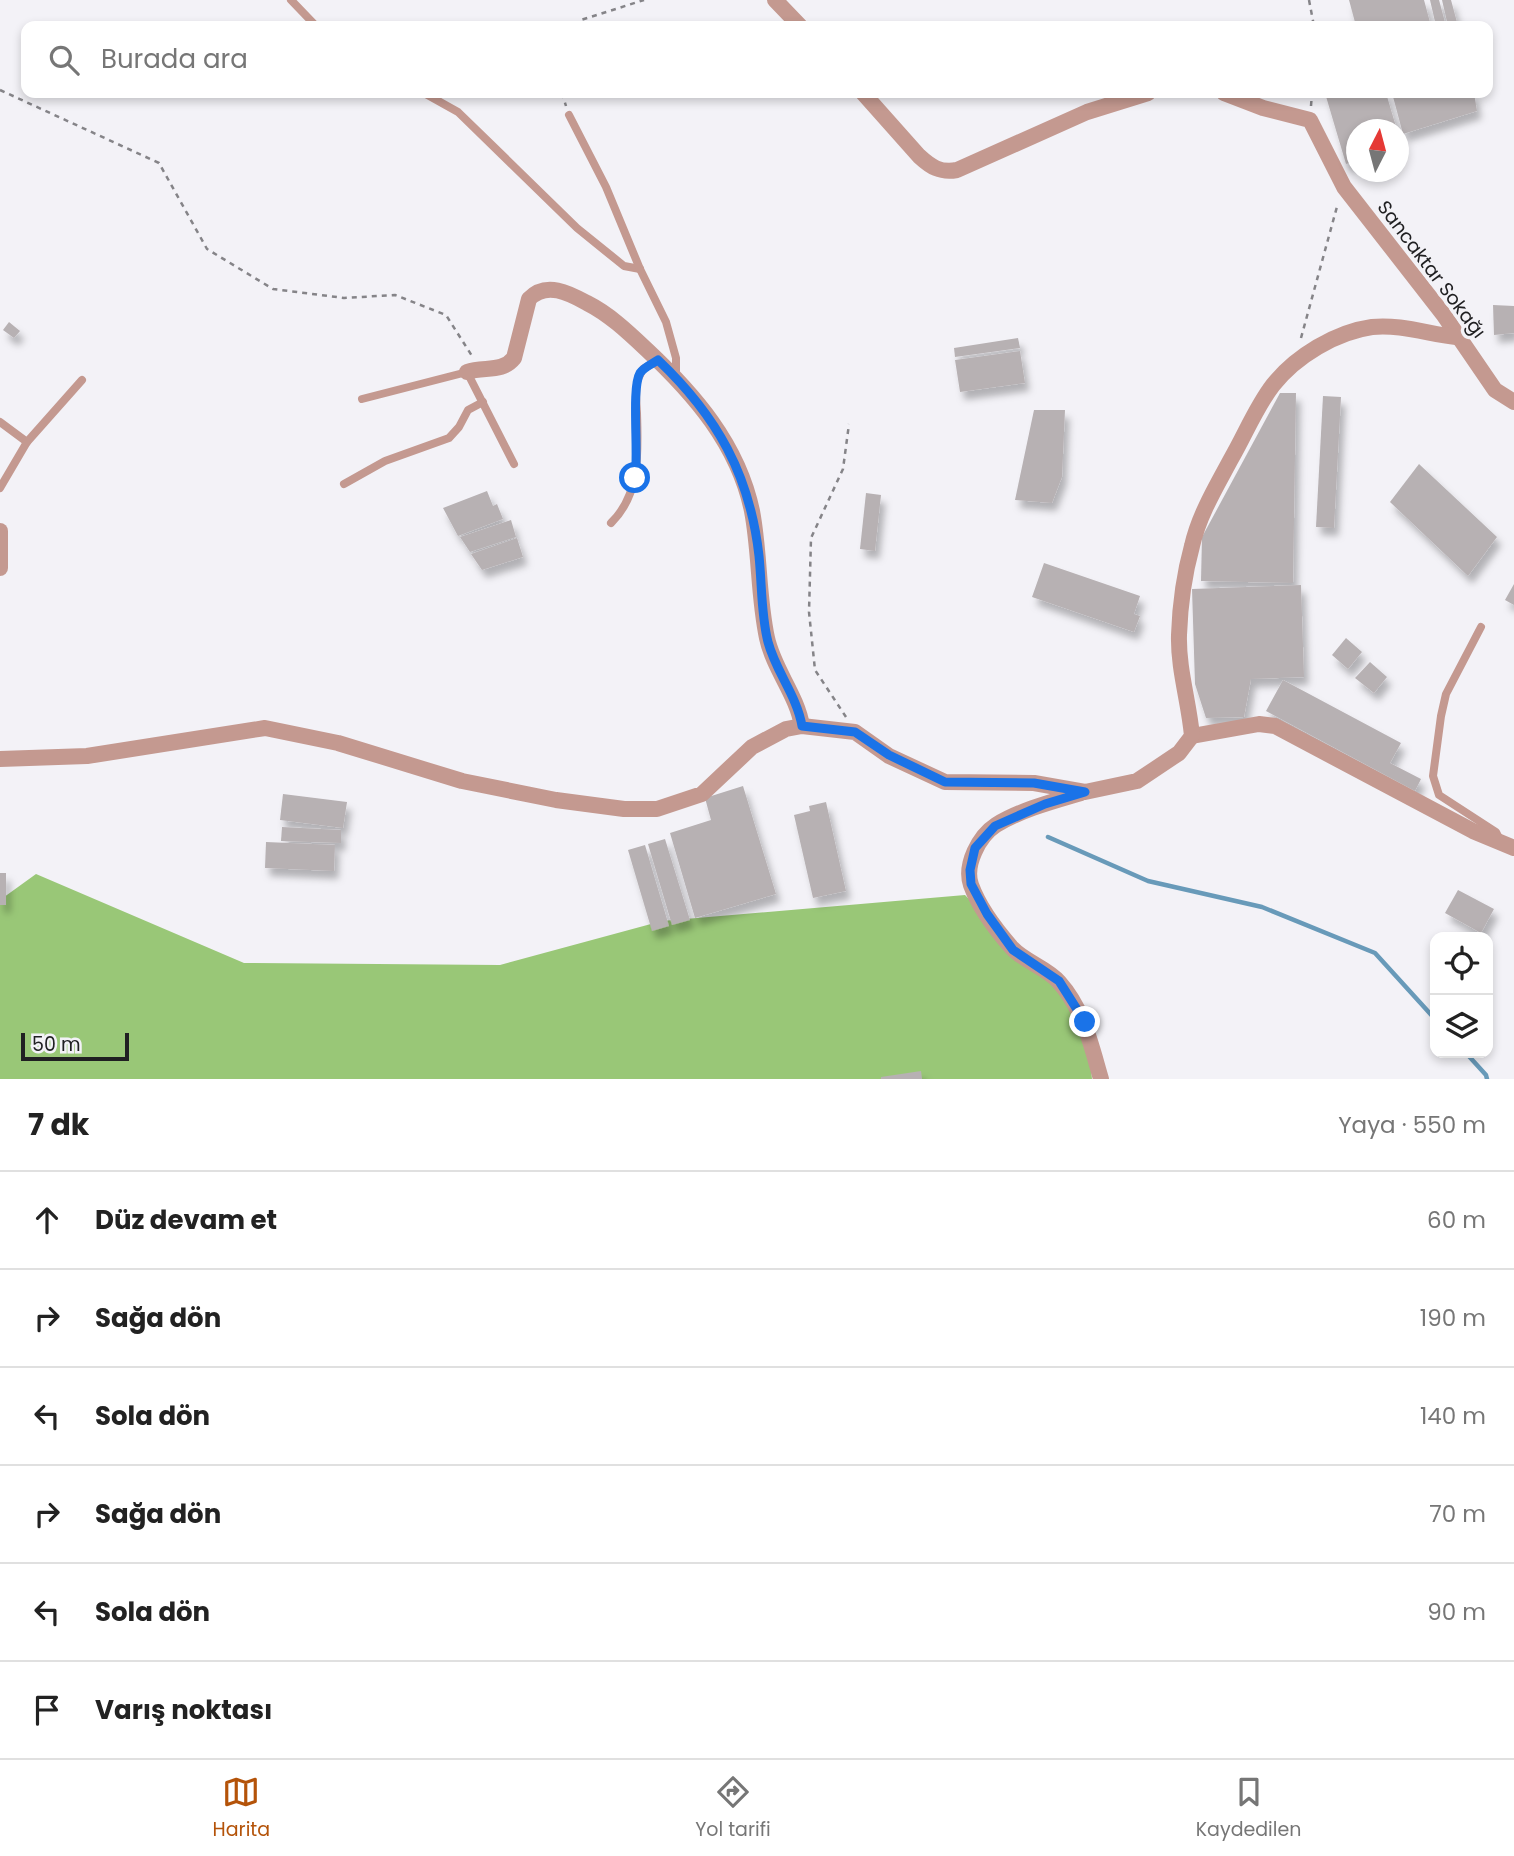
<!DOCTYPE html>
<html lang="tr">
<head>
<meta charset="utf-8">
<style>
	body { margin:0; font-family:Poppins,sans-serif; background:#f2f2f2; color:#222 }
	.controls { position:absolute; right:21px; bottom:21px; display:grid; overflow:hidden; border-radius:14px; box-shadow:0 4px 10px #0003 }
	.controls button { width:63px; height:63px; display:grid; place-items:center; padding:0; border:0; border-bottom:2px solid #e0e0e0; background:#fff; color:#222; font:35px sans-serif }
	.compass { position:absolute; left:1346px; top:119px; width:63px; height:63px; border-radius:50%; background:#fff; box-shadow:0 4px 10px #0003; rotate:6deg }
	.scale { position:absolute; left:21px; bottom:18px; width:108px; box-sizing:border-box; padding-left:7px; border:4px solid #202022; border-top:0; font-size:19px; line-height:24px; white-space:nowrap; color:#202022; -webkit-text-stroke:5px #f3f2f7; paint-order:stroke }
	.stop { position:absolute; width:21px; height:21px; margin:-16px; border:5px solid #1a73e8; border-radius:50%; background:#fff }
	.stop.end { background:#1a73e8; border-color:#fff; box-shadow:0 2px 7px #0008 }
	.list { margin:0; padding:0; list-style:none }
	h2 { display:flex; justify-content:space-between; align-items:center; height:91px; margin:0; padding:0 28px; font-size:30px }
	h2 small { font-size:23px; font-weight:400; color:#767676 }
	.list li { display:grid; grid-template-columns:46px 1fr auto; gap:21px; align-items:center; box-sizing:border-box; height:98px; padding:0 28px; border-top:2px solid #e0e0e0 }
	.list b { display:block; font-size:26px; white-space:nowrap }
	.list em { font-size:23px; font-style:normal; color:#767676 }
	.icon { flex:none; width:38px; height:38px; fill:none; stroke:currentColor; stroke-width:2; stroke-linecap:round; stroke-linejoin:round }
	.map { position:relative; flex:none; width:1514px; height:1079px; overflow:hidden }
	.search { position:absolute; background:#fff; box-shadow:0 4px 10px #0003; left:21px; right:21px; top:21px; height:77px; display:flex; align-items:center; gap:18px; box-sizing:border-box; padding:0 24px; border-radius:14px; color:#767676; font-size:26px }
	.sheet { height:679px; background:#fff }
	nav { display:flex; justify-content:space-around; align-items:center; box-sizing:border-box; height:98px; border-top:2px solid #e0e0e0; background:#fff; font-size:19px; color:#767676 }
	nav a { display:grid; justify-items:center; gap:4px }
	nav .on { color:#b45309 }
	.map>svg:first-child { display:block }
</style>
</head>
<body>
<div class="map">
<svg width="1514" height="1079" viewBox="0 0 1514 1079">
	<defs>
		<filter id="shadow"><feDropShadow dx="4.5" dy="8" stdDeviation="3.5" flood-color="#0004"/></filter>
	</defs>
	<rect width="100%" height="100%" fill="#f3f2f7"/>
	<path fill="#99c777" d="M36 874 244 963 500 965 662 921 965 895 1086 1017 1092 1079H0V900Z"/>
	<g fill="none" stroke-linecap="round" stroke-linejoin="round">
		<g stroke="#689ab9" stroke-width="4.5">
			<path d="M1048 837 1148 881 1262 907 1375 953 1435 1019"/>
			<path d="M1466 1053 1486 1075 1487 1079"/>
		</g>
	</g>
	<g fill="#b7b1b3" filter="url(#shadow)">
		<path d="M1349 0H1424L1431 26H1356Z"/>
		<path d="M1430 0H1439L1446 26H1436Z"/>
		<path d="M1442 0H1451L1458 26H1448Z"/>
		<path d="M1325 93H1386L1397 130H1356V161L1346 164Z"/>
		<path d="M1392 93H1474L1477 111 1403 134Z"/>
		<path d="M1493 305 1514 306V333L1494 335Z"/>
		<path d="M9 322 20 331 14 338 3 330Z"/>
		<path d="M1018 338 1020 348 955 357 954 348Z"/>
		<path d="M1020 351 1025 383 960 392 955 360Z"/>
		<path d="M1280 393H1296L1293 583 1201 581 1202 537Z"/>
		<path d="M1323 396 1341 397 1334 528 1316 527Z"/>
		<path d="M1034 410H1065L1062 477 1052 503 1015 500Z"/>
		<path d="M1419 464 1497 537 1468 576 1390 502Z"/>
		<path d="M487 491 493 506 497 504 503 519 458 536 443 508Z"/>
		<path d="M866 493 881 495 875 551 860 549Z"/>
		<path d="M511 520 516 537 470 552 460 537Z"/>
		<path d="M517 538 523 557 482 570 471 554Z"/>
		<path d="M1044 563 1140 596 1134 614 1140 616 1134 632 1032 597Z"/>
		<path d="M1514 584V605L1505 600Z"/>
		<path d="M1301 585 1304 677 1251 679 1244 717 1206 718 1195 684 1192 589Z"/>
		<path d="M1346 638 1362 652 1348 669 1332 655Z"/>
		<path d="M1370 662 1387 677 1374 693 1355 678Z"/>
		<path d="M1283 680 1401 743 1390 763 1421 779 1415 791 1266 711Z"/>
		<path d="M743 786 776 894 695 918 670 833 711 820 705 798Z"/>
		<path d="M283 794 347 802 343 828 280 820Z"/>
		<path d="M826 802 846 891 813 898 794 815 810 811 809 806Z"/>
		<path d="M282 827 341 830V843L281 841Z"/>
		<path d="M665 839 690 920 672 925 648 844Z"/>
		<path d="M266 842 335 845 334 871 265 868Z"/>
		<path d="M645 845 669 926 652 931 628 850Z"/>
		<rect x="0" y="873" width="6" height="32"/>
		<path d="M1458 890 1494 909 1481 933 1445 913Z"/>
		<path d="M921 1071 922 1079H881V1077Z"/>
	</g>
	<g fill="none" stroke-linecap="round" stroke-linejoin="round">
		<g stroke="#858488" stroke-width="2.5" stroke-dasharray="5 5" stroke-linecap="butt">
			<path d="M1309 0 1314 26"/>
			<path d="M575 26 581 20 644 0"/>
			<path d="M0 90 159 163 207 249 273 289 344 298 395 295 446 315 472 356"/>
			<path d="M562 93 566 106"/>
			<path d="M1311 106 1312 93"/>
			<path d="M1301 338 1338 203"/>
			<path d="M846 717 815 670 809 612 811 538 843 469 849 424"/>
		</g>
		<g stroke="#c49990" stroke-width="8">
			<path d="M291 0 316 26"/>
			<path d="M424 93 458 112 577 228 624 266 640 269"/>
			<path d="M569 115 606 187 640 269 666 322 676 358V376"/>
			<path d="M362 399 467 372 514 464"/>
			<path d="M0 422 27 442"/>
			<path d="M344 484 385 461 449 438 459 427 468 410 483 402"/>
			<path d="M0 488 27 442 82 380"/>
			<path d="M611 523C641 494 638 451 637 413 636 401 635 390 638 379L643 369 658 360"/>
			<path d="M1481 627 1446 694 1441 716 1433 776 1439 795 1496 832 1500 840"/>
		</g>
		<g stroke="#c49990" stroke-width="16">
			<path d="M775 0 800 26"/>
			<path d="M863 93 919 156C931 167 940 173 957 170L1087 112 1148 93"/>
			<path d="M1224 93 1263 108 1310 120 1344 187 1443 314 1495 390 1514 402"/>
			<path d="M467 372C484 366 502 373 514 358L529 299C546 281 569 293 587 303 609 314 628 332 646 349 694 394 738 444 752 511 760 553 758 596 767 638 774 670 797 695 802 726"/>
			<path d="M0 531V568"/>
			<path d="M1192 736 1259 724 1275 726 1473 831 1514 848"/>
			<path d="M0 759 87 756 265 728 338 743 462 781 556 800 624 809H657L702 794 752 747 786 729 802 726 855 732 889 756 945 782 1034 783 1085 792 1137 781 1179 753 1192 736C1189 702 1178 669 1179 635 1180 606 1184 575 1192 546 1199 515 1216 487 1231 459 1245 435 1256 407 1273 385 1296 356 1336 332 1372 327 1400 324 1429 334 1456 337"/>
			<path d="M1081 793C1054 801 1020 810 996 825 979 836 964 865 971 885 979 907 997 931 1012 948 1025 962 1047 968 1059 982 1084 1010 1091 1045 1101 1079"/>
		</g>
	</g>
	<g fill="none" stroke-linecap="round" stroke-linejoin="round">
		<path stroke="#1a73e8" stroke-width="9" d="M635 478C639 454 631 388 640 373 644 367 652 364 658 360 717 416 750 475 759 556 762 585 761 615 768 642 776 672 797 696 802 726L855 732 889 755 945 782 1034 783 1085 792 1045 804 995 826 975 848 970 870 971 884 987 914 1013 950 1059 981 1085 1022"/>
	</g>
	<g text-anchor="middle" stroke-width="7" stroke-linejoin="round" paint-order="stroke">
		<g font-size="19" fill="#202022" stroke="#f3f2f7">
			<text transform="translate(1432 269) rotate(53)" y="7">Sancaktar Sokağı</text>
		</g>
	</g>
</svg>
<div class="controls">
<button><svg class="icon" aria-label="locate" viewBox="0 0 24 24"><circle cx="12" cy="12" r="6"/><path d="M12 2v4M12 18v4M2 12h4M18 12h4"/></svg></button>
<button><svg class="icon" aria-label="layers" viewBox="0 0 24 24"><path d="M12 4l9 5-9 5-9-5zM3 14l9 5 9-5"/></svg></button>
</div>
<svg class="compass" viewBox="-18 -18 36 36"><path d="M0-13l5 13h-10z" fill="#e53935"/><path d="M0 13l5-13h-10z" fill="#767676"/></svg>
<div class="scale">50 m</div>
<div class="stop" style="left:635px;top:478px"></div>
<div class="stop end" style="left:1085px;top:1022px"></div>
<div class="search"><svg class="icon" aria-label="search" viewBox="0 0 24 24"><circle cx="10" cy="10" r="6"/><path d="M15 15l6 6"/></svg>Burada ara</div>
</div>
<section class="sheet">
<h2>7 dk<small>Yaya · 550 m</small></h2>
<ul class="list">
<li><svg class="icon" aria-label="ahead" viewBox="0 0 24 24"><path d="M12 20V5M6 11l6-6 6 6"/></svg><div><b>Düz devam et</b></div><em>60 m</em></li>
<li><svg class="icon" aria-label="right" viewBox="0 0 24 24"><path d="M7 20v-9h11M14 6l5 5-5 5"/></svg><div><b>Sağa dön</b></div><em>190 m</em></li>
<li><svg class="icon" aria-label="left" viewBox="0 0 24 24"><path d="M17 20v-9H6M10 6l-5 5 5 5"/></svg><div><b>Sola dön</b></div><em>140 m</em></li>
<li><svg class="icon" aria-label="right" viewBox="0 0 24 24"><path d="M7 20v-9h11M14 6l5 5-5 5"/></svg><div><b>Sağa dön</b></div><em>70 m</em></li>
<li><svg class="icon" aria-label="left" viewBox="0 0 24 24"><path d="M17 20v-9H6M10 6l-5 5 5 5"/></svg><div><b>Sola dön</b></div><em>90 m</em></li>
<li><svg class="icon" aria-label="arrive" viewBox="0 0 24 24"><path d="M6 21V4h12l-3 4 3 4H6"/></svg><div><b>Varış noktası</b></div></li>
</ul>
</section>
<nav>
<a class="on"><svg class="icon" aria-label="map" viewBox="0 0 24 24"><path d="M3 6l6-2 6 2 6-2v14l-6 2-6-2-6 2zM9 4v14M15 6v14"/></svg>Harita</a>
<a><svg class="icon" aria-label="directions" viewBox="0 0 24 24"><path d="M12 3l9 9-9 9-9-9zM9 14v-3h6M13 9l2 2-2 2"/></svg>Yol tarifi</a>
<a><svg class="icon" aria-label="saved" viewBox="0 0 24 24"><path d="M7 4h10v16l-5-4-5 4z"/></svg>Kaydedilen</a>
</nav>
</body>
</html>
